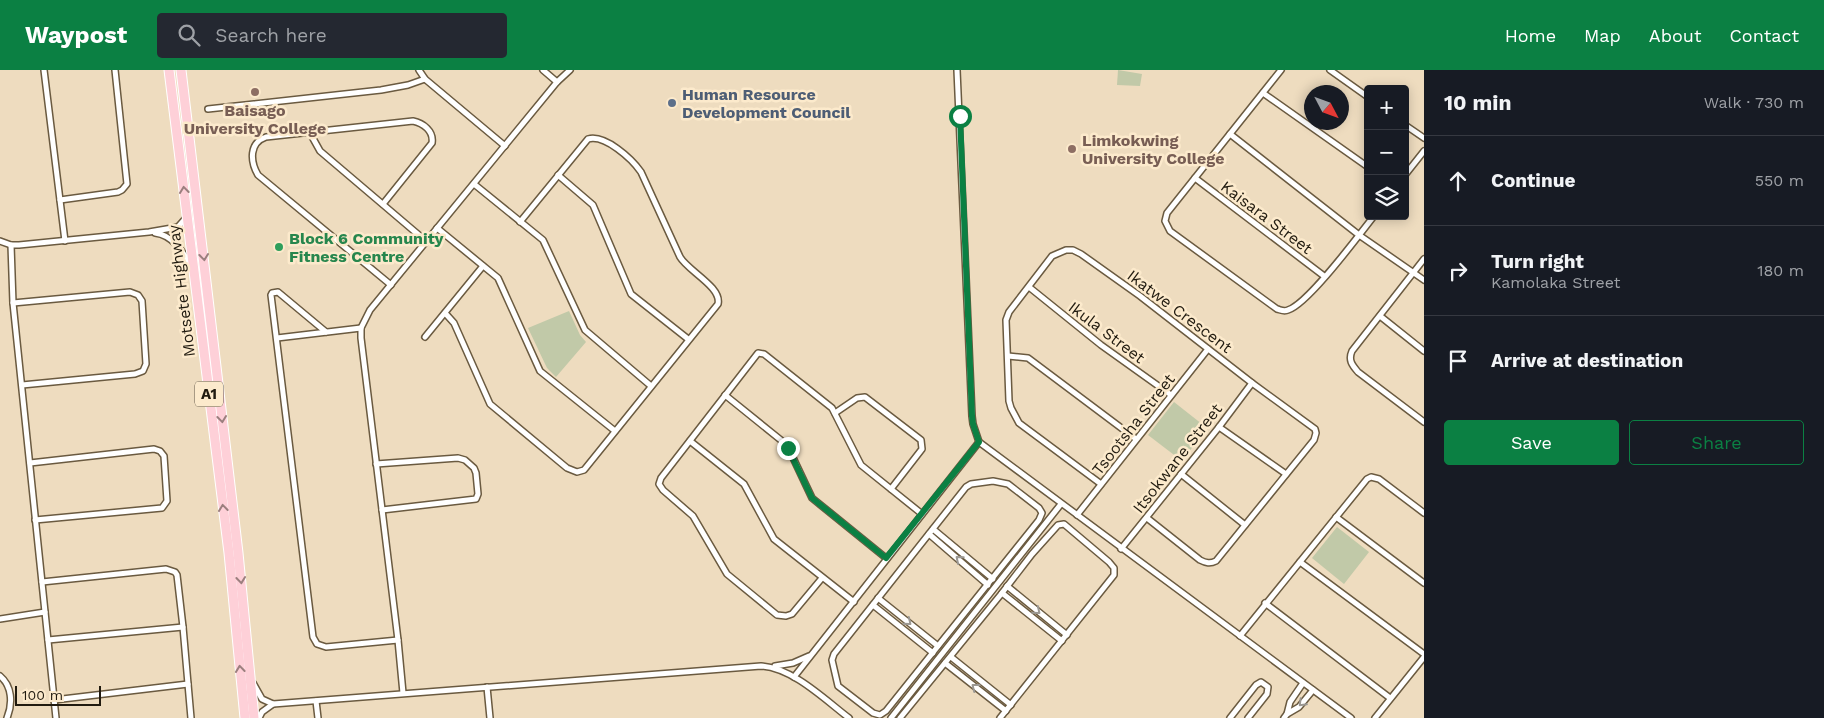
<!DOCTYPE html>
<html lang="en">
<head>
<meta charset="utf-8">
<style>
	body { margin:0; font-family:"Work Sans",sans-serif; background:#242831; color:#f1f3f6 }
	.controls { position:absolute; right:15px; top:15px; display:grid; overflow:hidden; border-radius:5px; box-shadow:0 2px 12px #0003 }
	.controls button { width:45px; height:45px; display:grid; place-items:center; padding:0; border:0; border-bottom:1px solid #363941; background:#171b24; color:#f1f3f6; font:25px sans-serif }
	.compass { position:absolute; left:1304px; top:15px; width:45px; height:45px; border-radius:50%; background:#171b24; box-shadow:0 2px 12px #0003; rotate:131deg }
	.scale { position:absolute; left:15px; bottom:12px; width:86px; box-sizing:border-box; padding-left:5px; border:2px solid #211b10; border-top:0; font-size:14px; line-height:18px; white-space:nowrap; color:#211b10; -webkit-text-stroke:4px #fceacc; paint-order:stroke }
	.stop { position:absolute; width:15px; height:15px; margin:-11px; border:4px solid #0b8043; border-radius:50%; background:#fff }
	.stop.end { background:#0b8043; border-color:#fff; box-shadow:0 1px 5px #0008 }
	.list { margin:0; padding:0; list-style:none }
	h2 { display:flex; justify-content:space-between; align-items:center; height:65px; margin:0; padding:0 20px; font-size:21px }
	h2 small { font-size:16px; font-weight:400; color:#9ea1a6 }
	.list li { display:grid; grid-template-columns:32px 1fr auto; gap:15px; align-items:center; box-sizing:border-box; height:90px; padding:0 20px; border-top:1px solid #363941 }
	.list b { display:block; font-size:19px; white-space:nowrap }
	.list p { margin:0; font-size:16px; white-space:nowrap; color:#9ea1a6 }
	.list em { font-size:16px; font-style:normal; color:#9ea1a6 }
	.actions { display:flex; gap:10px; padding:15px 20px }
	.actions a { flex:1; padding:11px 0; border:1px solid #0b8043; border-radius:5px; text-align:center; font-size:18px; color:#0b8043 }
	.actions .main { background:#0b8043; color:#fff }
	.icon { flex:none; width:28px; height:28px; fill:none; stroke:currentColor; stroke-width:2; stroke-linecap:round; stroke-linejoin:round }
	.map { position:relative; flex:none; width:1424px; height:648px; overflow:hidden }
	header { display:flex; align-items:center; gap:30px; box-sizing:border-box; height:70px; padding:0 25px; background:#0b8043; color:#fff }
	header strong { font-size:24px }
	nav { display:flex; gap:28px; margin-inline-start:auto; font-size:18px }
	.search { width:350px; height:45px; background:#242831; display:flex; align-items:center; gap:12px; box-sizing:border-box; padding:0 18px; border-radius:5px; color:#9ea1a6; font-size:19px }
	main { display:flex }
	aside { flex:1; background:#171b24 }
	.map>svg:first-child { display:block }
</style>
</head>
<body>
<header>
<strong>Waypost</strong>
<div class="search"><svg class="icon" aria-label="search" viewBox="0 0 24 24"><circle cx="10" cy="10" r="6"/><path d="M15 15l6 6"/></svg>Search here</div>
<nav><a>Home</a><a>Map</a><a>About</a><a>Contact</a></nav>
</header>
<main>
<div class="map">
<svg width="1424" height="648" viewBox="0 0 1424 648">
	<rect width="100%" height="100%" fill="#eedcbf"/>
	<g fill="#c1c9a8">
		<path d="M1118 0 1142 4 1140 16 1117 15Z"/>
		<path d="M569 241 580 265 586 272 556 307 547 298 528 258Z"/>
		<path d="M1174 332 1207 358 1182 391 1148 365Z"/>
		<path d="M1337 457 1369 482 1344 514 1312 488Z"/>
	</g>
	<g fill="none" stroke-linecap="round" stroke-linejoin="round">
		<defs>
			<g id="minor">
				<path d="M44 0 65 171"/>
				<path d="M419 0 425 9 505 76"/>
				<path d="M543 0 557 12"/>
				<path d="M957 0 972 346 973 354 979 372 1351 648"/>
				<path d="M1281 0 1167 143 1165 151 1170 161 1277 239C1281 240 1284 242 1288 240 1308 234 1359 165 1374 146"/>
				<path d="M1330 0 1368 27"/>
				<path d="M1263 23 1368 97"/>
				<path d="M208 39 381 20 408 15 425 9"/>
				<path d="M1405 55 1424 68"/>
				<path d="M310 63 320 81 427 172"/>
				<path d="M1230 64 1359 165 1424 210"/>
				<path d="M558 105 593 135 631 224 688 269"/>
				<path d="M1405 105 1424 81"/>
				<path d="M1195 108 1324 206"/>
				<path d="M474 114 543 170 585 260 651 316"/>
				<path d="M60 130 118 122 122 120 127 114 115 0"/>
				<path d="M383 134 432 73C434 61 423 53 413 51L266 67C249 73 250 91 258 105L391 215"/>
				<path d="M437 158 498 208 540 301 615 361"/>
				<path d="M155 163C173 165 183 182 191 196"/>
				<path d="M0 171 11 175H19L149 162 178 157 186 148"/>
				<path d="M11 175 13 233 56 648"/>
				<path d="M1424 189 1352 281C1348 290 1352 295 1358 302L1424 352"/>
				<path d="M1029 217 1101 275 1171 325"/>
				<path d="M13 233 130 222 138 225 142 231 146 294 143 301 135 304 22 315"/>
				<path d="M445 243 454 253 490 334 567 398 577 402 584 400 718 234C722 217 688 201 680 187L641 102C632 89 605 64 588 69L520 152"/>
				<path d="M1380 246 1424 281"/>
				<path d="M326 262 278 222 272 223 271 225 313 567 317 574 326 577 398 570"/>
				<path d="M425 267 483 196"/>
				<path d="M277 268 361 258"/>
				<path d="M1008 286 1028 288 1136 369"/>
				<path d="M725 325 787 375 812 428 886 488"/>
				<path d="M835 343 857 328 865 327 921 370 922 379 891 419"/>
				<path d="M1219 357 1286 404"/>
				<path d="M690 371 744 414 774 469 854 532"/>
				<path d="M30 393 154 379 160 381 164 386 167 431 162 438 35 450"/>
				<path d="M376 394 458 388 465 390 474 398 476 403 478 424 476 429 382 440"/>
				<path d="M1181 404 1245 455"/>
				<path d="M993 411 1008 414 1039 438 1042 443 1039 450 886 641 880 645 873 643 838 616 832 590 834 584 966 417 971 414Z"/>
				<path d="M1101 414 1019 353 1011 338 1009 331 1006 250 1009 242 1052 186 1066 180H1073L1081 184 1140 226 1252 313 1315 359 1316 363 1314 370 1216 491C1210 494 1206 493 1200 490L1147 448"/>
				<path d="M1077 445 1208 279"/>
				<path d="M1336 447 1424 513"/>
				<path d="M933 459 993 509"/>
				<path d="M929 464 988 515"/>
				<path d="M1121 479 1219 357 1252 313"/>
				<path d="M1300 492 1424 584"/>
				<path d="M822 508 792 544 786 546 777 545 727 504 693 446 663 420 659 414 661 408 758 283 764 284 832 338 861 395 922 444"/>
				<path d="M42 512 166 499 175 502 177 505 183 557 191 648"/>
				<path d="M1007 516 1067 565"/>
				<path d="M1002 523 1062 571"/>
				<path d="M878 528 938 576"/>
				<path d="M1265 533 1390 628"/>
				<path d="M873 535 933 583"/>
				<path d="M0 549 45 542"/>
				<path d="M1240 566 1367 409 1371 407 1379 409 1424 443"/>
				<path d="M48 570 183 557"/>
				<path d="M951 587 1011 635"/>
				<path d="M945 593 1006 641"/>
				<path d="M775 596 793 593 809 586"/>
				<path d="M0 606C12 616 13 633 7 648"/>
				<path d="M794 607 979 372"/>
				<path d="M253 613 262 629 273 634"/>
				<path d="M487 617 490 648"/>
				<path d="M403 623 398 570 361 268V258L370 240 557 12 570 0"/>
				<path d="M54 630 188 614"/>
				<path d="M316 631 318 648"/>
				<path d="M1287 644 1290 632 1303 613"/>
				<path d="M259 648 262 642 273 634 761 596C793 598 824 629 849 648"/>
				<path d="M891 648 1061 434"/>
				<path d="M900 648 1002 523 1032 484 1058 455 1064 454 1109 492 1114 498V505L1000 648"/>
				<path d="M1230 648 1256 615 1261 612 1268 617 1267 624 1248 648"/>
				<path d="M1284 648 1287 644 1299 637 1313 620"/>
				<path d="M1375 648 1424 587"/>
			</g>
			<g id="trunk">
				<path d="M169 0 229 483 245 648"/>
				<path d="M181 0 238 483 254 648"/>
			</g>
		</defs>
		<use href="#minor" stroke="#6a5a40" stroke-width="8"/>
		<use href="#trunk" stroke="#fff" stroke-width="11"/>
		<use href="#minor" stroke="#fff" stroke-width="5"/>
		<use href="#trunk" stroke="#fed0d8" stroke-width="9"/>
	</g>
	<defs><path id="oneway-chevron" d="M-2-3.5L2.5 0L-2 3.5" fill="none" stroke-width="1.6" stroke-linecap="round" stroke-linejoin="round" transform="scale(1.25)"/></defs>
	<g stroke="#9b7f7e">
		<use href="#oneway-chevron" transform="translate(184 120) rotate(-97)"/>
		<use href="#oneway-chevron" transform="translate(204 187) rotate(83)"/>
		<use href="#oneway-chevron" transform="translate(222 349) rotate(83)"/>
		<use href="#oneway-chevron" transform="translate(223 438) rotate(-97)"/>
		<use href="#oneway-chevron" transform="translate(241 510) rotate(84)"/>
		<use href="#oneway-chevron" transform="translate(240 599) rotate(-96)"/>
	</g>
	<g stroke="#9b9893">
		<use href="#oneway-chevron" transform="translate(959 489) rotate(-140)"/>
		<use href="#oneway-chevron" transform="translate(1037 541) rotate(39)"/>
		<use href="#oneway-chevron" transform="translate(908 552) rotate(39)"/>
		<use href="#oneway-chevron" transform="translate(975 617) rotate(-142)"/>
		<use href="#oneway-chevron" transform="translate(1302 633) rotate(135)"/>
	</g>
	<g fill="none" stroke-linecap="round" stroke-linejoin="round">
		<path stroke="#0b8043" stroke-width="6" d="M788 378 812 428 886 488 979 372 973 354 972 346 960 46"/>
	</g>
	<g fill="#8d6e63" stroke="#fceacc" stroke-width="2">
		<circle cx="255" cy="22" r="5"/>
		<circle cx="1072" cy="79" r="5"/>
	</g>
	<circle fill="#5c6f8a" stroke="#fceacc" stroke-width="2" cx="672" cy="33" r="5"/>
	<circle fill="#2e9e5b" stroke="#fceacc" stroke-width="2" cx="279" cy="177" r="5"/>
	<g text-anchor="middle" stroke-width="5" stroke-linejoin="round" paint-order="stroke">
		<rect fill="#fceacc" stroke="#635948" stroke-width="1" x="195" y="311.5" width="28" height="25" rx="4"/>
		<g font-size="15" font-weight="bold" fill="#211b10">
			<text x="209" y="329">A1</text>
		</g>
		<g font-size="16" font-weight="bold" fill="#4e5e75" stroke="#fceacc" text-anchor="start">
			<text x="682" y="30">Human Resource<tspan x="682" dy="18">Development Council</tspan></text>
		</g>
		<g font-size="16" font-weight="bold" fill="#785e54" stroke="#fceacc">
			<text x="255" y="46">Baisago<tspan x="255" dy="18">University College</tspan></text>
			<text x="1082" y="76" text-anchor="start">Limkokwing<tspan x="1082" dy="18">University College</tspan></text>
		</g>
		<g font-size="16" fill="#211b10" stroke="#fceacc">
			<text transform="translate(1267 147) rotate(37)" y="6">Kaisara Street</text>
			<text transform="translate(181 221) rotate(-97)" y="6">Motsete Highway</text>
			<text transform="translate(1180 241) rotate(37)" y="6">Ikatwe Crescent</text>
			<text transform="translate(1107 262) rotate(37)" y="6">Ikula Street</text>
			<text transform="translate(1133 354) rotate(-52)" y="6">Tsootsha Street</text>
			<text transform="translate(1177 388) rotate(-52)" y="6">Itsokwane Street</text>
		</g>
		<g font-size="16" font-weight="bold" fill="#27864d" stroke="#fceacc" text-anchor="start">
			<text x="289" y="174">Block 6 Community<tspan x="289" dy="18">Fitness Centre</tspan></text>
		</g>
	</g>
</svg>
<div class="controls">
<button>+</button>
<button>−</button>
<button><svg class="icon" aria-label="layers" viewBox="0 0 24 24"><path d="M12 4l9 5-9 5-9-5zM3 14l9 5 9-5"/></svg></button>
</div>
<svg class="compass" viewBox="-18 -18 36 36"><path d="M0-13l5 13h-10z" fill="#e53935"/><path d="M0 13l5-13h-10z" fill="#9ea1a6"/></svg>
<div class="scale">100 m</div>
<div class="stop" style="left:960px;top:46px"></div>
<div class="stop end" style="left:788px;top:378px"></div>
</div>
<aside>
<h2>10 min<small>Walk · 730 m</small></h2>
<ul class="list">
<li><svg class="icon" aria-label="ahead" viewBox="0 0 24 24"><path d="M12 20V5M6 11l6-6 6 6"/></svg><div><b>Continue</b></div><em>550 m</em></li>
<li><svg class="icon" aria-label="right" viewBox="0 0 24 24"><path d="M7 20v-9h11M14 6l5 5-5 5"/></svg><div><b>Turn right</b><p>Kamolaka Street</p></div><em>180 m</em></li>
<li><svg class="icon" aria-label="arrive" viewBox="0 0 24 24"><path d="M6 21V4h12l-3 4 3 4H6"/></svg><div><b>Arrive at destination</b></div></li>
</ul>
<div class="actions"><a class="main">Save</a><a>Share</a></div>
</aside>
</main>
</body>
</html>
